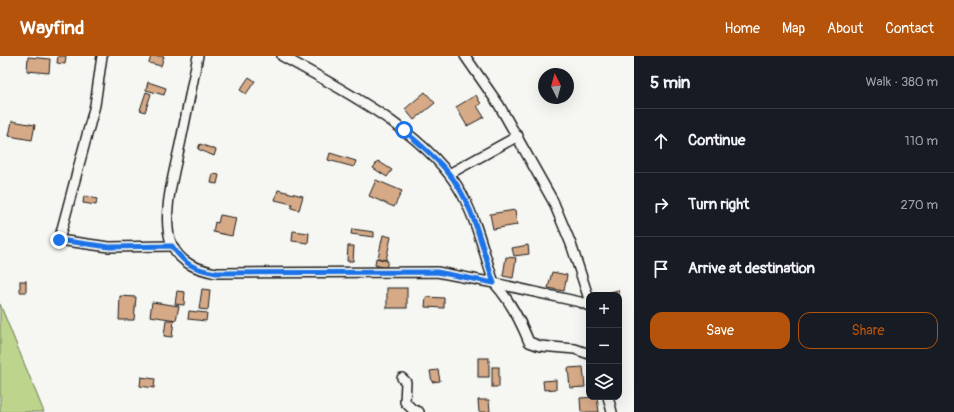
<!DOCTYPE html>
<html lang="en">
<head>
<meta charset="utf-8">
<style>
	body { margin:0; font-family:Pangolin,sans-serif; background:#20242c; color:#f1f3f6 }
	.controls { position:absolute; right:12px; bottom:12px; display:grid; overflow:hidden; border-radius:8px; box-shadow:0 4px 16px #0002 }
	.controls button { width:36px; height:36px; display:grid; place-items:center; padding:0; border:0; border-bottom:1px solid #363941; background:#171b24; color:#f1f3f6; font:20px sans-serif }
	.compass { position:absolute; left:538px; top:12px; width:36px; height:36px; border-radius:50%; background:#171b24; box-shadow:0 4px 16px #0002; rotate:354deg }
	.stop { position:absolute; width:12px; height:12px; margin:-9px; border:3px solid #1a73e8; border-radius:50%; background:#fff }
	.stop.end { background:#1a73e8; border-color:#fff; box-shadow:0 1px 4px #0008 }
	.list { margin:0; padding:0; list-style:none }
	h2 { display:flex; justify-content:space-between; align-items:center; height:52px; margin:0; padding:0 16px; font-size:17px }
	h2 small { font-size:13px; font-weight:400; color:#9ea1a6 }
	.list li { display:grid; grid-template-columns:26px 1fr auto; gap:12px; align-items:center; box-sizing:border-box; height:64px; padding:0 16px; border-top:1px solid #363941 }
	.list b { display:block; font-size:15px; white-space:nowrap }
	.list em { font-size:13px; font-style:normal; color:#9ea1a6 }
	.actions { display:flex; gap:8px; padding:12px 16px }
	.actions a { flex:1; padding:9px 0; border:1px solid #b45309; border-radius:12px; text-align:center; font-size:14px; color:#b45309 }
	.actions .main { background:#b45309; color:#fff }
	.icon { flex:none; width:22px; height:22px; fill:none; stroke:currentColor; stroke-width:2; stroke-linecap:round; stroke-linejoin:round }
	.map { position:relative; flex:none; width:634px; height:356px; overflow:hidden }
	header { display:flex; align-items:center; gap:24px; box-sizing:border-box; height:56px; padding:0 20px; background:#b45309; color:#fff }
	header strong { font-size:19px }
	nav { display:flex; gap:22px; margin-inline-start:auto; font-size:14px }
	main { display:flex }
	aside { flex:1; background:#171b24 }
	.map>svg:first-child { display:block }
</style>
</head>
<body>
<header>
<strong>Wayfind</strong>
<nav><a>Home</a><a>Map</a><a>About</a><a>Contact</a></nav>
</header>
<main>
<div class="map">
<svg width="634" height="356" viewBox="0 0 634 356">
	<rect width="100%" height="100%" fill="#f6f6f2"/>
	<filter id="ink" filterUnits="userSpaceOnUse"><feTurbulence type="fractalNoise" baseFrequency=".025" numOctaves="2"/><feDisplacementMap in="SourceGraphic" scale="8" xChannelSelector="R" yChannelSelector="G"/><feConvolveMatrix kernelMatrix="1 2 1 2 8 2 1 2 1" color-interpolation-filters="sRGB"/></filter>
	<g filter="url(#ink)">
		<path fill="#bcd48b" stroke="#6c7854" d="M0 248 44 356H0Z"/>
		<g fill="#d6aa87" stroke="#1c1c1c">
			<path d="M58 0H66L65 8 57 7Z"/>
			<path d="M151 0H164L161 10 149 7Z"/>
			<path d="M28 1 50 3 49 17 27 15Z"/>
			<path d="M249 21 255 25 246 38 240 34Z"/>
			<path d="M148 26 166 32 164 39 146 34Z"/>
			<path d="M146 36 151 38 145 56 140 54Z"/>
			<path d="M425 36 435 47 414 64 405 53Z"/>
			<path d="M476 39 481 48 477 50 484 61 467 70 456 51Z"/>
			<path d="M12 65 35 69 32 84 9 80Z"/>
			<path d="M200 88 216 94 214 100 198 93Z"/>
			<path d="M330 97 356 105 354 111 328 104Z"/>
			<path d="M378 105 392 114 387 121 373 112Z"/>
			<path d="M213 118 219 119 217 128 211 127Z"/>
			<path d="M376 124 402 135 394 151 369 140Z"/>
			<path d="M278 134 303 140 299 154 291 152 292 148 275 144Z"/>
			<path d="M84 140 97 143 96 149 83 147Z"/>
			<path d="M515 154 517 169 493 173 490 158Z"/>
			<path d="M220 159 236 162 232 180 213 176 215 166 218 167Z"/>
			<path d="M352 173 374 176V181L351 178Z"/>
			<path d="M293 175 309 177 308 187 292 185Z"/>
			<path d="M383 179 391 181 386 204 378 202Z"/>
			<path d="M528 189 529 198 514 200 512 192Z"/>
			<path d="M348 190H354L353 205H347Z"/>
			<path d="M506 201 516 202 513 222 503 220Z"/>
			<path d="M376 202 388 205 386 212 375 209Z"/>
			<path d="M552 216 567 219 564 235 548 232Z"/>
			<rect x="20" y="225" width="6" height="11"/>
			<rect x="387" y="232" width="20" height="20"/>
			<path d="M202 233 210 234 208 254 199 253Z"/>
			<path d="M618 234 621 247H619V239H603V238Z"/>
			<path d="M177 235 185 236 184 249 175 248Z"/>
			<path d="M120 240 136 241 134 264H119Z"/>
			<path d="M426 241 444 242V252L425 251Z"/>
			<path d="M152 246 179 250 176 264 150 260Z"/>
			<path d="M189 255 207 257 206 265 188 263Z"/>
			<path d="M166 264H174L172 281 164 280Z"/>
			<rect x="478" y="302" width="11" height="19"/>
			<rect x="492" y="311" width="7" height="20"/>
			<path d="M583 311 585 331 570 332 568 312Z"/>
			<path d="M438 314 440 325 432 326 430 315Z"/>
			<path d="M141 321 155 323 154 332 140 330Z"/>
			<path d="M556 324V333L544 334 543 325Z"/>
			<path d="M597 341 599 356H581L580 342Z"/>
			<path d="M478 344H489L490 356H479Z"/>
		</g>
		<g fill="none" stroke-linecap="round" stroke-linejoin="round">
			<defs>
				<g id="minor">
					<path d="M102 0 95 49 59 184 109 191 172 190"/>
					<path d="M198 0C192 28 187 56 181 84 175 114 160 161 172 189 181 208 197 213 216 217L437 216 494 227 580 246 589 250"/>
					<path d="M282 0C341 33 429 77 462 138 477 166 484 197 494 227 510 244 520 264 529 286L540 290 575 293 589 298"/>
					<path d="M465 0 499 49 553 145 571 188 589 243"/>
					<path d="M449 118 518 80"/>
					<path d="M402 322 406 326 405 346 412 353 419 356"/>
					<path d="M608 341 612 356"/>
				</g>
			</defs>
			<use href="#minor" stroke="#1c1c1c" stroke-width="12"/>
			<use href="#minor" stroke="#f6f6f2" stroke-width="9"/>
		</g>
	</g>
	<g fill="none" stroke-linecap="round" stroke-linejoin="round" filter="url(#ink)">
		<path stroke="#1a73e8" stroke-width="5" d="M59 184 109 191 172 190C185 209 194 213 216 217L437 216 494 227C481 189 473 145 446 114 434 100 418 87 404 74"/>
	</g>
</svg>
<div class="controls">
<button>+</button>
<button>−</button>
<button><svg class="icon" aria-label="layers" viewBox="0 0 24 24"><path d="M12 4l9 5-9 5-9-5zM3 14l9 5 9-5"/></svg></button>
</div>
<svg class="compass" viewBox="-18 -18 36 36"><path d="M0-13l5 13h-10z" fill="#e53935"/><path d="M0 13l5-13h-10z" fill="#9ea1a6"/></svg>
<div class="stop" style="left:404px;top:74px"></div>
<div class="stop end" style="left:59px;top:184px"></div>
</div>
<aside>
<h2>5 min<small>Walk · 380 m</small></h2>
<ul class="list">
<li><svg class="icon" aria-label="ahead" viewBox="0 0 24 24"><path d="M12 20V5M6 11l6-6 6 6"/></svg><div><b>Continue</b></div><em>110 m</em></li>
<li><svg class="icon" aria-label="right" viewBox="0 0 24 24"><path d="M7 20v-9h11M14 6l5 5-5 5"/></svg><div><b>Turn right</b></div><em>270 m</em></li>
<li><svg class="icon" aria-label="arrive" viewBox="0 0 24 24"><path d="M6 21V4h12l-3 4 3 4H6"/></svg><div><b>Arrive at destination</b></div></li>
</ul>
<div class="actions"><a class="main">Save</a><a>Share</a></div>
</aside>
</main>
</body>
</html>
